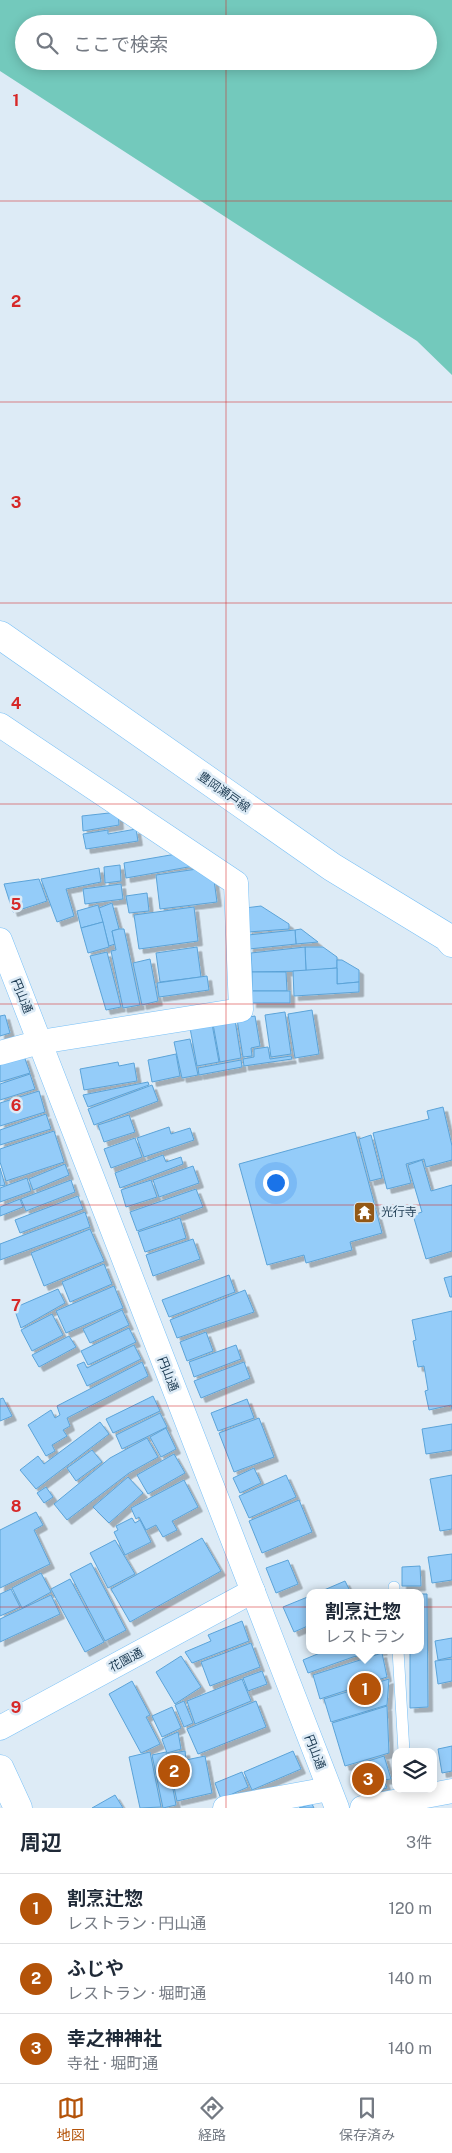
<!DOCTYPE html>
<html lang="ja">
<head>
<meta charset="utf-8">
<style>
	body { margin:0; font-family:"Public Sans","Noto Sans JP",sans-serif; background:#f6f6f7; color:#1f2937 }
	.controls { position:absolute; right:15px; bottom:15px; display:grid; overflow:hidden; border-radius:10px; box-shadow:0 2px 12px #0003 }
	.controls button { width:45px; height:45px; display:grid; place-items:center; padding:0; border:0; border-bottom:1px solid #e0e1e3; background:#fff; color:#1f2937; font:25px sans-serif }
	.you { position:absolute; left:275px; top:1182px; width:18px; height:18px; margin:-12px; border:4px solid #fff; border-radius:50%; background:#1a73e8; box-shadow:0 0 0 8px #1a73e833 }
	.badge { display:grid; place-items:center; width:32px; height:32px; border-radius:50%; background:#b45309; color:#fff; font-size:16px; font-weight:700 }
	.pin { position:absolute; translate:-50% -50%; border:2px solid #fff; box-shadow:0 1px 5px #0006 }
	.popup { position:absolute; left:306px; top:1589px; width:118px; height:65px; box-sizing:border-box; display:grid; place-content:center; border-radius:10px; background:#fff; filter:drop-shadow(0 1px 4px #0005); font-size:16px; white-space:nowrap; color:#747a83 }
	.popup b { font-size:19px; color:#1f2937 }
	.popup::after { content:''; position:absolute; left:50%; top:100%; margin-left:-10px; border:10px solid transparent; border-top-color:#fff }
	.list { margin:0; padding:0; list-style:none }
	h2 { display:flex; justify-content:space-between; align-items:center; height:65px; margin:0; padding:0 20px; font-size:21px }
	h2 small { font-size:16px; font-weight:400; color:#747a83 }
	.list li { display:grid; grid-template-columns:32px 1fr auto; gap:15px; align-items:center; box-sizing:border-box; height:70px; padding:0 20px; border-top:1px solid #e0e1e3 }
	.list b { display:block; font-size:19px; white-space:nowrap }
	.list p { margin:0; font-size:16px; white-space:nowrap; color:#747a83 }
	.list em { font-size:16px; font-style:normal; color:#747a83 }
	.icon { flex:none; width:28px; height:28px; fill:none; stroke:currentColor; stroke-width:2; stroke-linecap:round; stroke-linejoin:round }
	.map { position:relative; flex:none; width:452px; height:1808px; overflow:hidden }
	.search { position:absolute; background:#fff; box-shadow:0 2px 12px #0003; left:15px; right:15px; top:15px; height:55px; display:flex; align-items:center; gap:12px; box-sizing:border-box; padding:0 18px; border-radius:28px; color:#747a83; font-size:19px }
	.sheet { height:275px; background:#fff }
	nav { display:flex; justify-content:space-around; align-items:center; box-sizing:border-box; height:70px; border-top:1px solid #e0e1e3; background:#fff; font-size:14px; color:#747a83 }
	nav a { display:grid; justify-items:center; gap:2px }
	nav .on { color:#b45309 }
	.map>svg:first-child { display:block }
</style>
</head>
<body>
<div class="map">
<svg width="452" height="1808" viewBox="0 0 452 1808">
	<defs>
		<filter id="shadow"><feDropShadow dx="4.5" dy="4.5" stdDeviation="0" flood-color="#0004"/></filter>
	</defs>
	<rect width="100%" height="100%" fill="#ddebf6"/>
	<path fill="#73c9bc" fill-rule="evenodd" d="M0 0H452V375L417 341 0 71ZM24 24H428V61H24Z"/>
	<g fill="#94ccf9" stroke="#5ba3d8" filter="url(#shadow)">
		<path d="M118 812 119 825 83 831 82 816Z"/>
		<path d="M136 829 138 841 86 849 83 834 108 830V834Z"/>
		<path d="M182 853 194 866 126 878 124 863Z"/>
		<path d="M120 865 121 881 105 883 104 867Z"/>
		<path d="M99 868 101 882 66 889 74 916 57 922 41 879Z"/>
		<path d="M204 868 213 873 217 902 160 909 156 875Z"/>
		<path d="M39 879 47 901 13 912 4 884Z"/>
		<path d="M121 884 123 899 85 904 83 889Z"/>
		<path d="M147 893 149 911 129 913 126 896Z"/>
		<path d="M112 903 119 929 112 931 115 944 109 946 99 908Z"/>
		<path d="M98 905 103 922 81 928 77 911Z"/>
		<path d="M261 906 289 924V929L248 932 245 908Z"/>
		<path d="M194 907 198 941 139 949 134 915Z"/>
		<path d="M103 922 109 947 88 953 81 928Z"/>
		<path d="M119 929H124L140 1005 123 1008 111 951 116 950 112 931Z"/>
		<path d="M301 929 318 942 296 944 295 930Z"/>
		<path d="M295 930 296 944 249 949 248 935Z"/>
		<path d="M197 947 201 977 160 982 156 953Z"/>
		<path d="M305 947H323L337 957V968L306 971Z"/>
		<path d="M305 947 306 971 252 972 251 953Z"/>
		<path d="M107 952 121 1007 106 1010 90 956Z"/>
		<path d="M150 959 158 1001 142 1005 133 963Z"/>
		<path d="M337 960H342L359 970V982L337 984Z"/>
		<path d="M337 968V984L359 982V992L294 996 293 971Z"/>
		<path d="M252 972H286L287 991H252Z"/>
		<path d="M207 976 209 990 159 997 157 983Z"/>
		<rect x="252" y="991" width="38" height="12"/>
		<path d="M312 1010 319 1054 295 1058 288 1014Z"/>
		<path d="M285 1012 291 1054 271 1057 265 1015Z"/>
		<path d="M5 1015 10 1033 0 1036V1016Z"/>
		<path d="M255 1016 260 1046 251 1048 252 1056 243 1057 237 1019Z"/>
		<path d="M235 1020 241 1058 220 1062 213 1024Z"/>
		<path d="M212 1024 219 1062 197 1066 190 1028Z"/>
		<path d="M190 1039 198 1075 182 1078 174 1042Z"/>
		<path d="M268 1047 270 1059 291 1056 292 1059 244 1066 243 1059 254 1057V1049Z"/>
		<path d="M176 1054 180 1076 152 1082 148 1060Z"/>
		<path d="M24 1056 30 1073 0 1082V1064Z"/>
		<path d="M241 1060 242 1067 199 1075 198 1068Z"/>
		<path d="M118 1062 119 1066 134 1063 137 1081 84 1090 80 1069Z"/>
		<path d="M30 1074 35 1089 0 1100V1084Z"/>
		<path d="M148 1082 149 1085 88 1107 83 1095Z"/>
		<path d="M152 1085 158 1101 94 1125 88 1109Z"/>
		<path d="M39 1091 45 1112 0 1126V1103Z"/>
		<path d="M443 1107 452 1146V1160L426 1167 424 1159 406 1164 411 1183 387 1189 373 1133 429 1119 427 1111Z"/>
		<path d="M46 1114 51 1129 0 1145V1130Z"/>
		<path d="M129 1115 135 1132 104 1142 98 1125Z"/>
		<path d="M169 1127 171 1134 190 1128 194 1140 144 1157 137 1138Z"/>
		<path d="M54 1131 64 1162 6 1181 0 1162V1149Z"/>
		<path d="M355 1132 382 1233 350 1242 352 1250 306 1263 304 1255 267 1265 239 1164Z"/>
		<path d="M371 1135 382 1178 370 1181 359 1139Z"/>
		<path d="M135 1138 142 1157 111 1168 104 1149Z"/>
		<path d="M163 1155 166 1162 181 1157 183 1164 120 1188 115 1173Z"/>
		<path d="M422 1160 431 1191 452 1185V1251L426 1259 413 1215 422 1212 408 1165Z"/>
		<path d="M65 1164 69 1175 33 1190 29 1179Z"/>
		<path d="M193 1166 199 1183 159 1197 153 1180Z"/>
		<path d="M0 1168 5 1185 0 1186Z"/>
		<path d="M27 1178 31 1191 0 1202V1188Z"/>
		<path d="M71 1180 75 1192 26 1211 21 1199Z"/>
		<path d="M151 1180 157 1197 126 1207 121 1190Z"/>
		<path d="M196 1189 203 1207 137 1231 130 1212Z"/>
		<path d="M78 1196 83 1209 20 1233 15 1220Z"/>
		<path d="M20 1199 23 1207 0 1216V1207Z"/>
		<path d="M85 1212 90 1227 0 1260V1244Z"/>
		<path d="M180 1218 186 1238 145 1252 138 1232Z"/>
		<path d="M90 1229 104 1261 44 1286 31 1253Z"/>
		<path d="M193 1239 200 1259 153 1276 146 1255Z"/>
		<path d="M104 1264 112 1284 70 1302 62 1282Z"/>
		<path d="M229 1275 235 1292 169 1317 162 1300Z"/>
		<path d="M452 1276V1297H450L444 1278Z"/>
		<path d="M114 1286 123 1308 66 1333 56 1311Z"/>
		<path d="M58 1289 65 1303 21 1328 14 1308Z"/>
		<path d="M245 1290 254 1312 177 1338 170 1320Z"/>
		<path d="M122 1310 129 1325 90 1343 83 1329Z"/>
		<path d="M452 1311V1409L451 1405 429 1410 425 1391 428 1390 424 1366 418 1367 413 1341 416 1340 412 1320Z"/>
		<path d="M52 1314 63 1335 32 1351 21 1330Z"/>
		<path d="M129 1328 136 1342 88 1365 81 1351Z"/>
		<path d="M206 1332 213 1351 187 1361 180 1342Z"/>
		<path d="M69 1336 76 1347 39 1367 32 1355Z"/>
		<path d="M134 1345 141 1359 87 1386 77 1365 84 1362 87 1368Z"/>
		<path d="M236 1345 241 1359 194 1377 189 1362Z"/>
		<path d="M142 1362 148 1376 67 1418 70 1426 63 1430 67 1436 52 1445 55 1451 46 1456 28 1425 51 1410 55 1418 60 1415 57 1406Z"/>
		<path d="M244 1362 250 1378 201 1398 194 1381Z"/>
		<path d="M153 1396 160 1411 113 1433 106 1419Z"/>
		<path d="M3 1398 12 1416 0 1421V1399Z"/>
		<path d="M247 1399 254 1418 218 1431 211 1413Z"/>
		<path d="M160 1413 167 1427 122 1449 116 1435Z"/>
		<path d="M259 1418 274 1457 234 1472 219 1433Z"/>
		<path d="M100 1422 109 1434 36 1489 20 1470 38 1456 44 1464Z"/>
		<path d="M452 1424V1450L426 1454 422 1429Z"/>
		<path d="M166 1428 176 1449 161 1457 150 1437Z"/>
		<path d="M147 1438 158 1457 129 1473 67 1520 54 1504 110 1458Z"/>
		<path d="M92 1450 102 1462 76 1481 67 1468Z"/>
		<path d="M174 1454 185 1473 148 1494 137 1475Z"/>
		<path d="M254 1468 261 1483 240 1493 233 1478Z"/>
		<path d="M286 1475 296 1497 249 1518 239 1496Z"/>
		<path d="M452 1475V1529L440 1531 430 1479Z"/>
		<path d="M128 1477 143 1493 109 1523 93 1507Z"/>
		<path d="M184 1480 198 1507 172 1521 177 1530 163 1537 156 1525 146 1530 139 1517 136 1519 131 1508Z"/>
		<path d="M46 1487 53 1497 44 1503 37 1493Z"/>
		<path d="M299 1500 312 1532 262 1553 249 1521Z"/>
		<path d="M36 1512 43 1525 34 1530 50 1564 0 1588V1530Z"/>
		<path d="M132 1518 135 1523 140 1520 151 1542 125 1555 114 1532 118 1530 116 1526Z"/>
		<path d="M202 1538 221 1571 130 1622 111 1589Z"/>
		<path d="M115 1540 135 1574 108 1588 90 1553Z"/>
		<path d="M452 1554V1580L432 1583 428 1557Z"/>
		<path d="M288 1560 298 1584 276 1593 266 1568Z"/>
		<path d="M91 1563 126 1630 105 1641 70 1574Z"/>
		<path d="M420 1566 421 1586H402V1567Z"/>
		<path d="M41 1573 51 1592 22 1608 12 1588Z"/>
		<path d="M70 1579 104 1642 85 1652 51 1589Z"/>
		<path d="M345 1581 351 1593H317Z"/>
		<path d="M11 1589 20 1607 0 1616V1594Z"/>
		<path d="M420 1594H427L428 1707 410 1708V1650H420Z"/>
		<path d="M51 1595 60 1614 0 1642V1619Z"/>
		<path d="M310 1596V1625L294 1632 283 1607Z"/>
		<path d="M242 1621 249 1641 192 1663 185 1652 211 1641 208 1635Z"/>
		<path d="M452 1638V1657L438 1660 435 1641Z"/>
		<path d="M251 1643 260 1667 210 1686 201 1662Z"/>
		<path d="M327 1650H383L353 1657 308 1673 303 1660Z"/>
		<path d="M382 1653 387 1677 320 1699 313 1675Z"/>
		<path d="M181 1656 201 1687 175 1704 156 1672Z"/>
		<path d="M452 1659V1681L438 1684 435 1661Z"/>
		<path d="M262 1671 267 1684 248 1691 243 1678Z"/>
		<path d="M242 1679 251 1701 195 1724 187 1701Z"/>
		<path d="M389 1679 387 1705 331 1722 324 1699Z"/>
		<path d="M132 1681 150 1715 146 1717 160 1744 141 1753 109 1694Z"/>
		<path d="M184 1701 193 1723 184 1727 175 1705Z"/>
		<path d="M256 1701 266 1727 198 1754 187 1729Z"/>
		<path d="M387 1706 389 1753 345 1766 332 1723Z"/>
		<path d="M172 1707 181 1728 162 1737 152 1716Z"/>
		<path d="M178 1732 181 1749 167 1753 162 1739Z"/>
		<path d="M452 1746V1771L442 1773 438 1749Z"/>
		<path d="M185 1751 186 1760 205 1756 212 1793 177 1801 167 1754Z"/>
		<path d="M293 1751 301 1769 252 1790 244 1772Z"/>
		<path d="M150 1752 161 1807 140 1808 129 1757Z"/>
		<path d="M166 1752 176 1805 163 1808 152 1755Z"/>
		<path d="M384 1756 391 1779 384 1780 387 1788 377 1791 375 1785 366 1788 359 1764Z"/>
		<path d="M242 1772 248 1787 221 1799 215 1783Z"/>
		<path d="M115 1795 123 1808H92Z"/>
		<path d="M312 1804 314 1808H299Z"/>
	</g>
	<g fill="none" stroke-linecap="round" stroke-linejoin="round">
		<defs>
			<g id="lane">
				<path d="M394 1587V1593"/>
				<path d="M398 1650 404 1752"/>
			</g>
			<g id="street">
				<path d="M0 725 236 883 241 1010 40 1042 0 1053"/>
				<path d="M0 940 337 1808"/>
				<path d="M0 1728 253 1591"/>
				<path d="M225 1808 329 1789"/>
				<path d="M362 1808 452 1791"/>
			</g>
			<path id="secondary" d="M0 1769 18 1808"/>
			<path id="primary" d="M0 635 332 867 447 937 452 943"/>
		</defs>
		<use href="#lane" stroke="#78c0f7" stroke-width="12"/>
		<use href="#street" stroke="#78c0f7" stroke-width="25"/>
		<use href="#secondary" stroke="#78c0f7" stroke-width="29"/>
		<use href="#primary" stroke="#78c0f7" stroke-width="29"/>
		<use href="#lane" stroke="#fff" stroke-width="11"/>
		<use href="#street" stroke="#fff" stroke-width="24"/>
		<use href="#secondary" stroke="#fff" stroke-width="28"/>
		<use href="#primary" stroke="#fff" stroke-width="28"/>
	</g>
	<path fill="none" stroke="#d62828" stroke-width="1" stroke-opacity="0.55" d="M226 0V24M226 61V1808M0 201H452M0 402H452M0 603H452M0 804H452M0 1004H452M0 1205H452M0 1406H452M0 1607H452"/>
	<defs>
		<symbol id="temple-square" viewBox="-11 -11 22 22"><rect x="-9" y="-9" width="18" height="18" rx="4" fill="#935816" stroke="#ddebf6"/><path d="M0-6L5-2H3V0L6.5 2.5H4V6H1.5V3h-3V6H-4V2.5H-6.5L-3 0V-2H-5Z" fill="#fff"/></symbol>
	</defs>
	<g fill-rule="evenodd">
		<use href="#temple-square" x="352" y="1200" width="25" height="25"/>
	</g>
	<g text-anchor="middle" stroke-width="5" stroke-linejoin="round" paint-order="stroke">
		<g font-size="12" fill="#1d3b52" stroke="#ddebf6">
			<text transform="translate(224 792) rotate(35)" y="4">豊岡瀬戸線</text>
			<text transform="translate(22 996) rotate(68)" y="4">円山通</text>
			<text transform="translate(168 1374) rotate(69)" y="4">円山通</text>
			<text transform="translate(126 1660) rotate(-28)" y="4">花園通</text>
			<text transform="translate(315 1752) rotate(69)" y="4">円山通</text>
		</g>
		<g font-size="12" fill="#1d3b52" stroke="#ddebf6" text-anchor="start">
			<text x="381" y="1216">光行寺</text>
		</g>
	</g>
	<g font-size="16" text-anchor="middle" font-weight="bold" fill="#d62828" stroke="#ddebf6" stroke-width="5" stroke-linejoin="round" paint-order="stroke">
		<text x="16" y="106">1</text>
		<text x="16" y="307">2</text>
		<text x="16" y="508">3</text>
		<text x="16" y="709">4</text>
		<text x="16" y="910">5</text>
		<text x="16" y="1111">6</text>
		<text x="16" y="1311">7</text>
		<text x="16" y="1512">8</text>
		<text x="16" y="1713">9</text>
	</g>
</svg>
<div class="controls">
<button><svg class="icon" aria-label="layers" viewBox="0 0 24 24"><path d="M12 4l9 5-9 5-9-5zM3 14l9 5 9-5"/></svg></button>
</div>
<div class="you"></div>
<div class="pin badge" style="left:365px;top:1689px">1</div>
<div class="popup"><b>割烹辻惣</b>レストラン</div>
<div class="pin badge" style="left:174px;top:1771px">2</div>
<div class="pin badge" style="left:368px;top:1779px">3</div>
<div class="search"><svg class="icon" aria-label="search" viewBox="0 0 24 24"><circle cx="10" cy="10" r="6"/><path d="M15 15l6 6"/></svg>ここで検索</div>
</div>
<section class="sheet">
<h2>周辺<small>3件</small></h2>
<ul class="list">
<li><span class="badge">1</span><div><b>割烹辻惣</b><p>レストラン · 円山通</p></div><em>120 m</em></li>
<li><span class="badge">2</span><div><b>ふじや</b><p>レストラン · 堀町通</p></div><em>140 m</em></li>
<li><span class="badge">3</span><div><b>幸之神神社</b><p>寺社 · 堀町通</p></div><em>140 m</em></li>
</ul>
</section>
<nav>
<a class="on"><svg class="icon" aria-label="map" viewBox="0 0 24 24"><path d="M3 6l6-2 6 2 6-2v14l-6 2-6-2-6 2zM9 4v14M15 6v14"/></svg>地図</a>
<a><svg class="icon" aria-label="directions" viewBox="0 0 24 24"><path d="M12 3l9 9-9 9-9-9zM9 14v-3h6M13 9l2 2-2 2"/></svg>経路</a>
<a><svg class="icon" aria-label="saved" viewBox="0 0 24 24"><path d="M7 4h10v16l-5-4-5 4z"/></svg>保存済み</a>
</nav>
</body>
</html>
